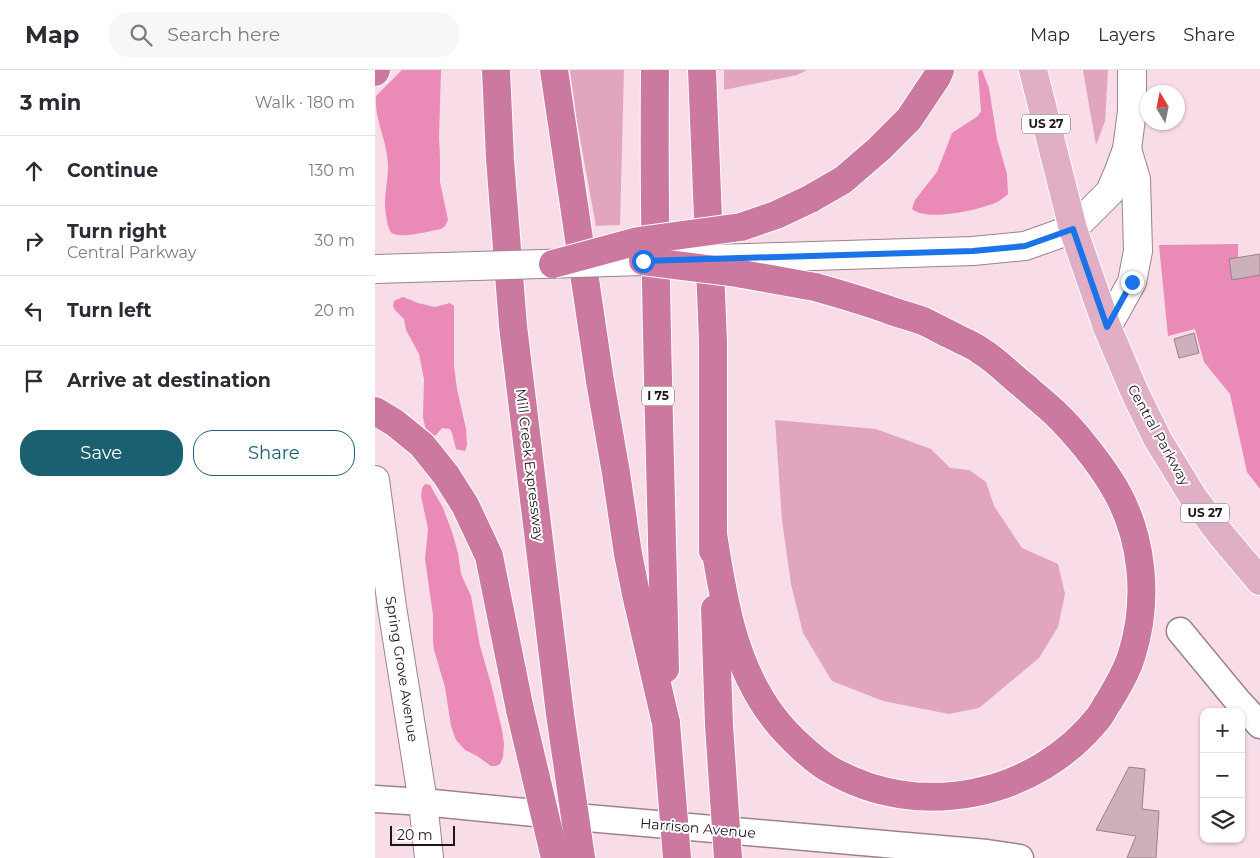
<!DOCTYPE html>
<html lang="en">
<head>
<meta charset="utf-8">
<style>
	body { margin:0; font-family:Montserrat,sans-serif; background:#f7f7f7; color:#2b2b33 }
	.controls { position:absolute; right:15px; bottom:15px; display:grid; overflow:hidden; border-radius:10px; box-shadow:0 1px 4px #0004 }
	.controls button { width:45px; height:45px; display:grid; place-items:center; padding:0; border:0; border-bottom:1px solid #e1e1e2; background:#fff; color:#2b2b33; font:25px sans-serif }
	.compass { position:absolute; left:765px; top:15px; width:45px; height:45px; border-radius:50%; background:#fff; box-shadow:0 1px 4px #0004; rotate:350deg }
	.scale { position:absolute; left:15px; bottom:12px; width:65px; box-sizing:border-box; padding-left:5px; border:2px solid #1f1519; border-top:0; font-size:14px; line-height:18px; white-space:nowrap; color:#1f1519; -webkit-text-stroke:4px #fff; paint-order:stroke }
	.stop { position:absolute; width:15px; height:15px; margin:-11px; border:4px solid #1a73e8; border-radius:50%; background:#fff }
	.stop.end { background:#1a73e8; border-color:#fff; box-shadow:0 1px 5px #0008 }
	.list { margin:0; padding:0; list-style:none }
	h2 { display:flex; justify-content:space-between; align-items:center; height:65px; margin:0; padding:0 20px; font-size:21px }
	h2 small { font-size:16px; font-weight:400; color:#7c7c81 }
	.list li { display:grid; grid-template-columns:32px 1fr auto; gap:15px; align-items:center; box-sizing:border-box; height:70px; padding:0 20px; border-top:1px solid #e1e1e2 }
	.list b { display:block; font-size:19px; white-space:nowrap }
	.list p { margin:0; font-size:16px; white-space:nowrap; color:#7c7c81 }
	.list em { font-size:16px; font-style:normal; color:#7c7c81 }
	.actions { display:flex; gap:10px; padding:15px 20px }
	.actions a { flex:1; padding:11px 0; border:1px solid #1a6071; border-radius:20px; text-align:center; font-size:18px; color:#1a6071 }
	.actions .main { background:#1a6071; color:#fff }
	.icon { flex:none; width:28px; height:28px; fill:none; stroke:currentColor; stroke-width:2; stroke-linecap:round; stroke-linejoin:round }
	.map { position:relative; flex:none; width:885px; height:788px; overflow:hidden }
	header { display:flex; align-items:center; gap:30px; box-sizing:border-box; height:70px; padding:0 25px; background:#fff; border-bottom:1px solid #e1e1e2 }
	header strong { font-size:24px }
	nav { display:flex; gap:28px; margin-inline-start:auto; font-size:18px }
	.search { width:350px; height:45px; background:#f7f7f7; display:flex; align-items:center; gap:12px; box-sizing:border-box; padding:0 18px; border-radius:20px; color:#7c7c81; font-size:19px }
	main { display:flex }
	aside { flex:1; background:#fff }
	.map>svg:first-child { display:block }
</style>
</head>
<body>
<header>
<strong>Map</strong>
<div class="search"><svg class="icon" aria-label="search" viewBox="0 0 24 24"><circle cx="10" cy="10" r="6"/><path d="M15 15l6 6"/></svg>Search here</div>
<nav><a>Map</a><a>Layers</a><a>Share</a></nav>
</header>
<main>
<aside>
<h2>3 min<small>Walk · 180 m</small></h2>
<ul class="list">
<li><svg class="icon" aria-label="ahead" viewBox="0 0 24 24"><path d="M12 20V5M6 11l6-6 6 6"/></svg><div><b>Continue</b></div><em>130 m</em></li>
<li><svg class="icon" aria-label="right" viewBox="0 0 24 24"><path d="M7 20v-9h11M14 6l5 5-5 5"/></svg><div><b>Turn right</b><p>Central Parkway</p></div><em>30 m</em></li>
<li><svg class="icon" aria-label="left" viewBox="0 0 24 24"><path d="M17 20v-9H6M10 6l-5 5 5 5"/></svg><div><b>Turn left</b></div><em>20 m</em></li>
<li><svg class="icon" aria-label="arrive" viewBox="0 0 24 24"><path d="M6 21V4h12l-3 4 3 4H6"/></svg><div><b>Arrive at destination</b></div></li>
</ul>
<div class="actions"><a class="main">Save</a><a>Share</a></div>
</aside>
<div class="map">
<svg width="885" height="788" viewBox="0 0 885 788">
	<rect width="100%" height="100%" fill="#f8dce7"/>
	<g fill="#e1a5be">
		<path d="M195 0H249L245 155 221 156 202 52Z"/>
		<path d="M349 0H432L422 5 349 20Z"/>
		<path d="M708 0H733L730 51 721 75Z"/>
		<path d="M400 350 501 359 556 379 575 398 594 400 611 412 619 436 647 478 683 494 690 524 683 557 664 588 604 638 574 644 508 631 457 611 428 563 416 514 407 450Z"/>
	</g>
	<g fill="#ea8ab6">
		<path d="M27 0H66L64 67 65 88V112L73 150 70 156 66 159C55 161 26 169 17 163 12 160 10 138 10 133 10 121 13 110 13 98 13 88 11 78 8 67 4 53 0 41 1 26Z"/>
		<path d="M606 0H607L614 18 622 69 632 104 633 124C629 127 625 131 620 133 603 140 552 152 537 139L540 130 562 102 577 63 603 46 606 41 603 2Z"/>
		<path d="M863 174V188L857 209 885 205V419L872 402 855 324 829 292 820 259 793 266 784 175Z"/>
		<path d="M28 227 43 233 60 237 75 233 79 236V296L82 319 91 359 92 375 90 381 81 379 77 363 75 359 67 358 60 366 51 361 48 347 49 309 44 284 31 260 29 249 20 240 18 236 19 231Z"/>
		<path d="M50 414 55 415 68 438 77 462 83 483 86 504 96 526 105 576 116 614 127 660 129 674 128 687 125 694 121 696H116L102 686 90 680 81 670 76 656 70 617 59 580 58 570V545L50 489 53 459 46 426 47 418Z"/>
	</g>
	<g fill="#ccb1bc" stroke="#99808a">
		<path d="M885 184V205L857 210 854 189Z"/>
		<path d="M819 263 824 283 804 288 799 269Z"/>
		<path d="M754 697 770 699 767 739 784 741 781 788H752L761 766 721 760Z"/>
	</g>
	<g fill="none" stroke-linecap="round" stroke-linejoin="round">
		<defs>
			<g id="minor">
				<path d="M805 561 862 630 885 655"/>
				<path d="M0 729 48 732 190 746 612 783 645 788"/>
			</g>
			<g id="secondary">
				<path d="M438 186 598 181 650 176 698 159 735 122 744 101 752 79 757 41V0"/>
				<path d="M732 257 757 212 763 181 761 109 752 79"/>
				<path d="M0 410 17 537 48 732 54 788"/>
			</g>
			<path id="primary" d="M658 0 698 159 732 257 760 323 783 370 818 427 847 466 885 511"/>
			<g id="motorway">
				<path d="M121 0 125 89 138 256 185 644"/>
				<path d="M179 0 225 311 241 403 253 484 261 524 291 653"/>
				<path d="M280 0C278 200 286 399 290 599"/>
				<path d="M327 0 338 272V481"/>
				<path d="M0 2 1 0"/>
				<path d="M435 129 468 110 504 79 534 49 562 7 565 0"/>
				<path d="M0 341 20 353 47 375 71 405 90 435 114 486 145 640"/>
				<path d="M338 464C348 528 358 595 399 648 411 664 439 691 456 700 544 751 661 727 724 647 728 642 730 636 734 631 743 616 752 601 757 584 774 529 768 466 739 417 724 392 700 362 679 342 669 333 658 324 648 315 634 304 621 290 606 281 598 275 589 272 580 267 569 262 559 256 548 251 537 247 525 244 514 240 489 231 465 224 440 217"/>
				<path d="M340 539 344 655"/>
			</g>
		</defs>
		<use href="#minor" stroke="#9c838d" stroke-width="29"/>
		<use href="#secondary" stroke="#9c838d" stroke-width="30"/>
		<use href="#primary" stroke="#fff" stroke-width="30"/>
		<use href="#motorway" stroke="#fff" stroke-width="30"/>
		<use href="#minor" stroke="#fff" stroke-width="26"/>
		<use href="#secondary" stroke="#fff" stroke-width="28"/>
		<use href="#primary" stroke="#e0afc5" stroke-width="28"/>
		<use href="#motorway" stroke="#cc799f" stroke-width="28"/>
		<defs>
			<path id="secondary-bridge" d="M0 199 438 186"/>
			<g id="motorway-bridge">
				<path d="M268 191 356 202 440 217"/>
				<path d="M178 194 263 171 366 157 401 145 435 129"/>
				<path d="M145 640 180 788"/>
				<path d="M185 644 206 788"/>
				<path d="M291 653 302 788"/>
				<path d="M344 655 353 788"/>
			</g>
		</defs>
		<use href="#secondary-bridge" stroke="#9c838d" stroke-width="30" stroke-linecap="butt"/>
		<use href="#motorway-bridge" stroke="#fff" stroke-width="30" stroke-linecap="butt"/>
		<use href="#secondary-bridge" stroke="#fff" stroke-width="28"/>
		<use href="#motorway-bridge" stroke="#cc799f" stroke-width="28"/>
	</g>
	<g fill="none" stroke-linecap="round" stroke-linejoin="round">
		<path stroke="#1a73e8" stroke-width="6" d="M268 191 598 181 650 176 698 159 732 257 757 212"/>
	</g>
	<g text-anchor="middle" stroke-width="4" stroke-linejoin="round" paint-order="stroke">
		<g fill="#fff" stroke="#625b5e" stroke-width="1">
			<rect x="647" y="44.5" width="48" height="19" rx="4"/>
			<rect x="267" y="316.5" width="32" height="19" rx="4"/>
			<rect x="806" y="433.5" width="48" height="19" rx="4"/>
		</g>
		<g font-size="12" font-weight="bold" fill="#1f1519">
			<text x="671" y="58">US 27</text>
			<text x="283" y="330">I 75</text>
			<text x="830" y="447">US 27</text>
		</g>
		<g font-size="14" fill="#1f1519" stroke="#fff">
			<text transform="translate(784 365) rotate(61)" y="5">Central Parkway</text>
			<text transform="translate(155 395) rotate(83)" y="5">Mill Creek Expressway</text>
			<text transform="translate(27 599) rotate(81)" y="5">Spring Grove Avenue</text>
			<text transform="translate(323 758) rotate(5)" y="5">Harrison Avenue</text>
		</g>
	</g>
</svg>
<div class="controls">
<button>+</button>
<button>−</button>
<button><svg class="icon" aria-label="layers" viewBox="0 0 24 24"><path d="M12 4l9 5-9 5-9-5zM3 14l9 5 9-5"/></svg></button>
</div>
<svg class="compass" viewBox="-18 -18 36 36"><path d="M0-13l5 13h-10z" fill="#e53935"/><path d="M0 13l5-13h-10z" fill="#7c7c81"/></svg>
<div class="scale">20 m</div>
<div class="stop" style="left:268px;top:191px"></div>
<div class="stop end" style="left:757px;top:212px"></div>
</div>
</main>
</body>
</html>
